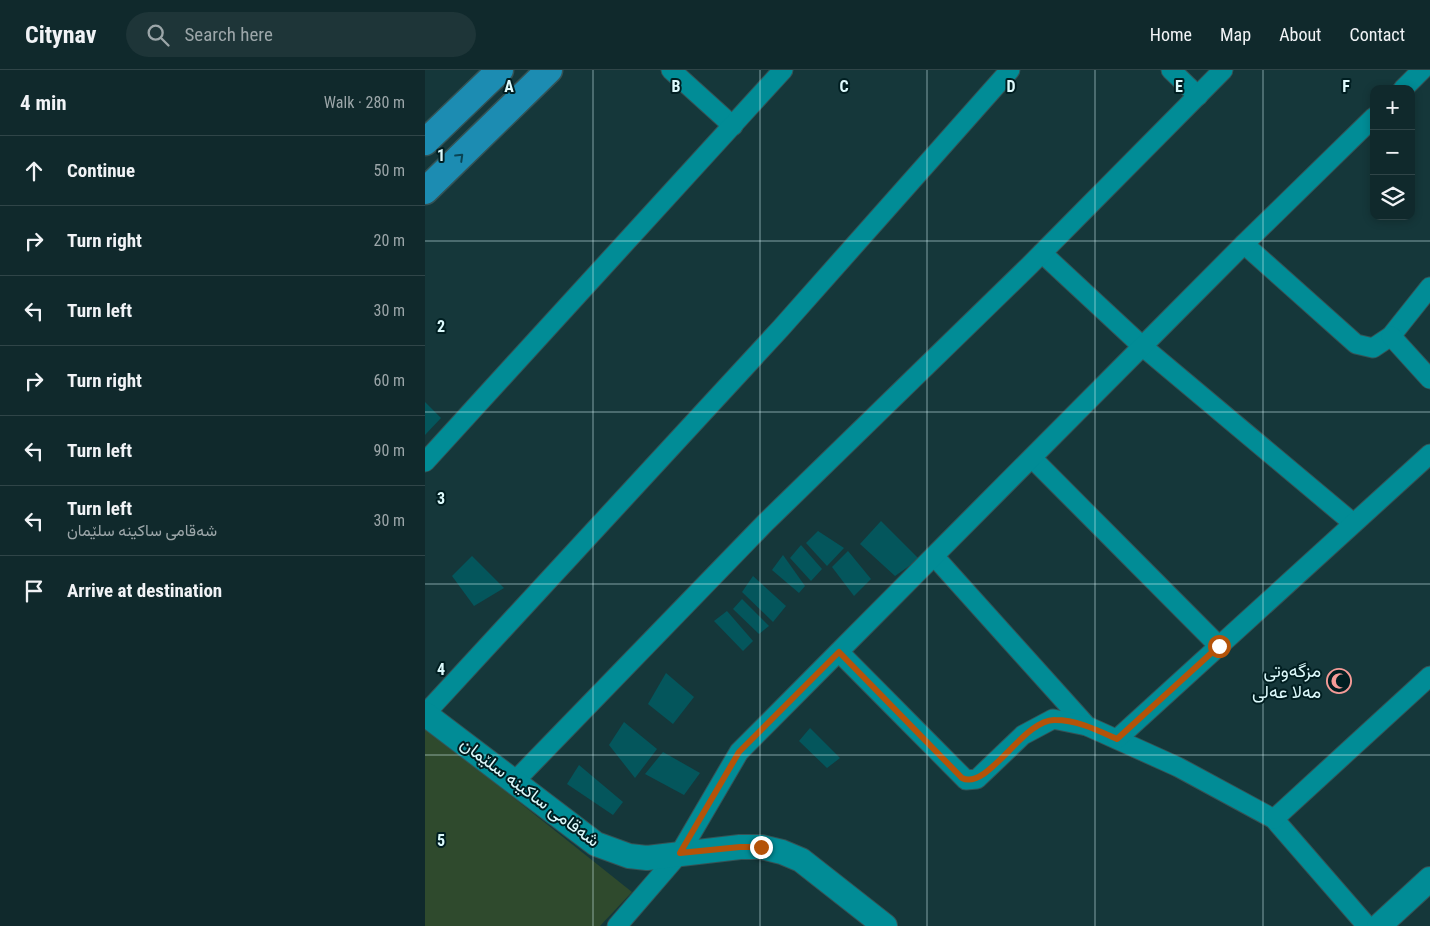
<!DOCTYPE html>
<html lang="en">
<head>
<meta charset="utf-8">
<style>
	body { margin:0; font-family:"Roboto Condensed",Vazirmatn,sans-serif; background:#1e3538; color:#f1f3f6 }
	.controls { position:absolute; right:15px; top:15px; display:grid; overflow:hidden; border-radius:10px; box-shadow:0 2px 8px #0003 }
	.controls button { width:45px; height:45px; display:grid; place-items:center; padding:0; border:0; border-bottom:1px solid #304548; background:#10292c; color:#f1f3f6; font:25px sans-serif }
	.stop { position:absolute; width:15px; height:15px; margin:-11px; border:4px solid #b45309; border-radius:50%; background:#fff }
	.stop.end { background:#b45309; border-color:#fff; box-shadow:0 1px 5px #0008 }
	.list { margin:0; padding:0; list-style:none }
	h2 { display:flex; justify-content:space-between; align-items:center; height:65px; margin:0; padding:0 20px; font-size:21px }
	h2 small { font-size:16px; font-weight:400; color:#9ca6a9 }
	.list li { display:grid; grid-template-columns:32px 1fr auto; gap:15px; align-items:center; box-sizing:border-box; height:70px; padding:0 20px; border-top:1px solid #304548 }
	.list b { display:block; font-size:19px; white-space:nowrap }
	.list p { margin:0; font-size:16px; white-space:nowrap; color:#9ca6a9 }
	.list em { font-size:16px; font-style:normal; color:#9ca6a9 }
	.icon { flex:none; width:28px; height:28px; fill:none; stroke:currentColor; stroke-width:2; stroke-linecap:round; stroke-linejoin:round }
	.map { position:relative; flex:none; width:1005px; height:856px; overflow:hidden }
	header { display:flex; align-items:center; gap:30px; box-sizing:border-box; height:70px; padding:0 25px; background:#10292c; border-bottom:1px solid #304548 }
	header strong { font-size:24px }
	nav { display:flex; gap:28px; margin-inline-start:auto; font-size:18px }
	.search { width:350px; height:45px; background:#1e3538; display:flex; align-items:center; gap:12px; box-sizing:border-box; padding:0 18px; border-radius:28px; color:#9ca6a9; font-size:19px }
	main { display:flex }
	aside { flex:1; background:#10292c }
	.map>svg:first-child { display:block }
</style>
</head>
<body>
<header>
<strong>Citynav</strong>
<div class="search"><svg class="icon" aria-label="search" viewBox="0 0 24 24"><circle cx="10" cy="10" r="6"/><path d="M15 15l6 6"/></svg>Search here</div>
<nav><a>Home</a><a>Map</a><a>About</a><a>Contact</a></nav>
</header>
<main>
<aside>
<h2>4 min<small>Walk · 280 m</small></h2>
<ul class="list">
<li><svg class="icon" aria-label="ahead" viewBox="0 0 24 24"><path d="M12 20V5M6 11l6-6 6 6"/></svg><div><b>Continue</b></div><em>50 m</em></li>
<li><svg class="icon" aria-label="right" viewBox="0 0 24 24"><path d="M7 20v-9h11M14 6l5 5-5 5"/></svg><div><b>Turn right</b></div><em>20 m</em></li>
<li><svg class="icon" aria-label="left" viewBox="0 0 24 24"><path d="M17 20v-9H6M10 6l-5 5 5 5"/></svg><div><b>Turn left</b></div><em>30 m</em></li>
<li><svg class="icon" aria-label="right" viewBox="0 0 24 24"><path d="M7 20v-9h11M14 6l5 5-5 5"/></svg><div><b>Turn right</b></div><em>60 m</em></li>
<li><svg class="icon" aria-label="left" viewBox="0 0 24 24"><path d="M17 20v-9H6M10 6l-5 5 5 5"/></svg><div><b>Turn left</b></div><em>90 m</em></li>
<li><svg class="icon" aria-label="left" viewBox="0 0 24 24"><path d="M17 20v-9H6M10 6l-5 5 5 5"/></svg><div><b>Turn left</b><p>شەقامی ساکینە سلێمان</p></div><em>30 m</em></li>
<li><svg class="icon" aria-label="arrive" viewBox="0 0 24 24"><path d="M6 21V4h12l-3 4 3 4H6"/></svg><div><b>Arrive at destination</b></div></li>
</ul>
</aside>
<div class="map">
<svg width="1005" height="856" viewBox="0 0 1005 856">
	<rect width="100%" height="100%" fill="#15373a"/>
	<path fill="#2f4a2d" d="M0 657 207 822 175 856H0Z"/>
	<g fill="#04565c">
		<path d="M0 332 16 348 0 365Z"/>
		<path d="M456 451 494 489 470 506 435 474Z"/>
		<path d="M393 461 419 478 402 496 381 473Z"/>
		<path d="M376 475 397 499 386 511 365 488Z"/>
		<path d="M423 481 446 509 429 526 407 497Z"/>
		<path d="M358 485 380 516 374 523 347 500Z"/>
		<path d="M47 486 79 518 49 536 27 506Z"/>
		<path d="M328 506 361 536 348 552 317 522Z"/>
		<path d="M317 529 344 556 334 564 308 539Z"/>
		<path d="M302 541 328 571 318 581 289 551Z"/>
		<path d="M241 603 269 627 248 654 223 634Z"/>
		<path d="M199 652 232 679 210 708 184 675Z"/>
		<path d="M385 658 415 688 402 698 374 671Z"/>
		<path d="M238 682 275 703 259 725 220 704Z"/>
		<path d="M154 695 198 732 188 745 142 714Z"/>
	</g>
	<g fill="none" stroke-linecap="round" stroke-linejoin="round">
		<defs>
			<g id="minor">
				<path d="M246 0 308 56"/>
				<path d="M746 0 773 26"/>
				<path d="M978 19 997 0"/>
				<path d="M819 174 931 274 948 278 966 266 1005 217"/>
				<path d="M617 183 717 276 928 453"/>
				<path d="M966 266 1005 309"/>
				<path d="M607 388 794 576"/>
				<path d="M0 392 358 0"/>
				<path d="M509 486 662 656 753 697 849 749 942 856"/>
				<path d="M414 582 541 710 552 709 598 665 628 649 662 656"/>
				<path d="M0 644 356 258 585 0"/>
				<path d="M692 669 1005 384"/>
				<path d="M90 711 340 453 605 195 798 0"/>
				<path d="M849 749 1005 606"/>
				<path d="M192 856 255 783 314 682 819 174 949 47"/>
			</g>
			<g id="tertiary">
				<path d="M0 644 171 774 204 786 222 788 315 777H336L357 782 376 790 460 856"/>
				<path d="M954 856 1005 809"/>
			</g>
			<g id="secondary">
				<path d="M0 72 75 0"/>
				<path d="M0 121 124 0"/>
			</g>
		</defs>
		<use href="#minor" stroke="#355356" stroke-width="21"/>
		<use href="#tertiary" stroke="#355356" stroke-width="26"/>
		<use href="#secondary" stroke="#355356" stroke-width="29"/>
		<use href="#minor" stroke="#018c96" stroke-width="19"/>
		<use href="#tertiary" stroke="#018c96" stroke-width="24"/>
		<use href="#secondary" stroke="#1c8cb2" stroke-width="26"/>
	</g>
	<defs><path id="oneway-chevron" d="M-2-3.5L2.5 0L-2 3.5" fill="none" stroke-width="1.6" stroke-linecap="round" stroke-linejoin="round" transform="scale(1.25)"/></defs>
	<use stroke="#0a4454" href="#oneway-chevron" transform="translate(35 87) rotate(-44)"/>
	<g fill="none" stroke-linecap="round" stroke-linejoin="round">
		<path stroke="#b45309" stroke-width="6" d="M336 777H315L255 783 314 682 414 582 537 708C563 721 598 649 630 650 652 650 672 660 692 669L794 576"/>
	</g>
	<path fill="none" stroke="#ddfafc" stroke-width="1" stroke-opacity="0.55" d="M168 0V856M335 0V856M502 0V856M670 0V856M838 0V856M0 171H1005M0 342H1005M0 514H1005M0 685H1005"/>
	<defs>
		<symbol id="mosque-ring" viewBox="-11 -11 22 22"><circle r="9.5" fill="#001e21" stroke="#f59b97" stroke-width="1.5"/><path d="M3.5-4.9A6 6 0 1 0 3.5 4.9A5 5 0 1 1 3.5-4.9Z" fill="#f59b97"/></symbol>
	</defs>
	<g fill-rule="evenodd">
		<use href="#mosque-ring" x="900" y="597" width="28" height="28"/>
	</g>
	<g text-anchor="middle" stroke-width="4" stroke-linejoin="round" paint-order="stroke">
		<g font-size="18" fill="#ddfafc" stroke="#001e21" text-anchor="end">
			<text x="896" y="607">مزگەوتی<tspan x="896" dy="21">مەلا عەلی</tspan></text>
		</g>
		<g font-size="18" fill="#ddfafc" stroke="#001e21">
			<text transform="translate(105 722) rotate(37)" y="6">شەقامی ساکینە سلێمان</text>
		</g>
	</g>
	<g font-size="16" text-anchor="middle" font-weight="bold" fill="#ddfafc" stroke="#001e21" stroke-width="4" stroke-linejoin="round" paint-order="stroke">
		<text x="84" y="22">A</text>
		<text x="251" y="22">B</text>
		<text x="419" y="22">C</text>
		<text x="586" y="22">D</text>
		<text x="754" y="22">E</text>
		<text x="921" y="22">F</text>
		<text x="16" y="91">1</text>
		<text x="16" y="262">2</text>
		<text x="16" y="434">3</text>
		<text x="16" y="605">4</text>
		<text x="16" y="776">5</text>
	</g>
</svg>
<div class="controls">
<button>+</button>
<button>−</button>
<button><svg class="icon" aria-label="layers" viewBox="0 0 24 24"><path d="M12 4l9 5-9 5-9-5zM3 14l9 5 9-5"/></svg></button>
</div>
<div class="stop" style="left:794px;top:576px"></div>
<div class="stop end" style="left:336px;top:777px"></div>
</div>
</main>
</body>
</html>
